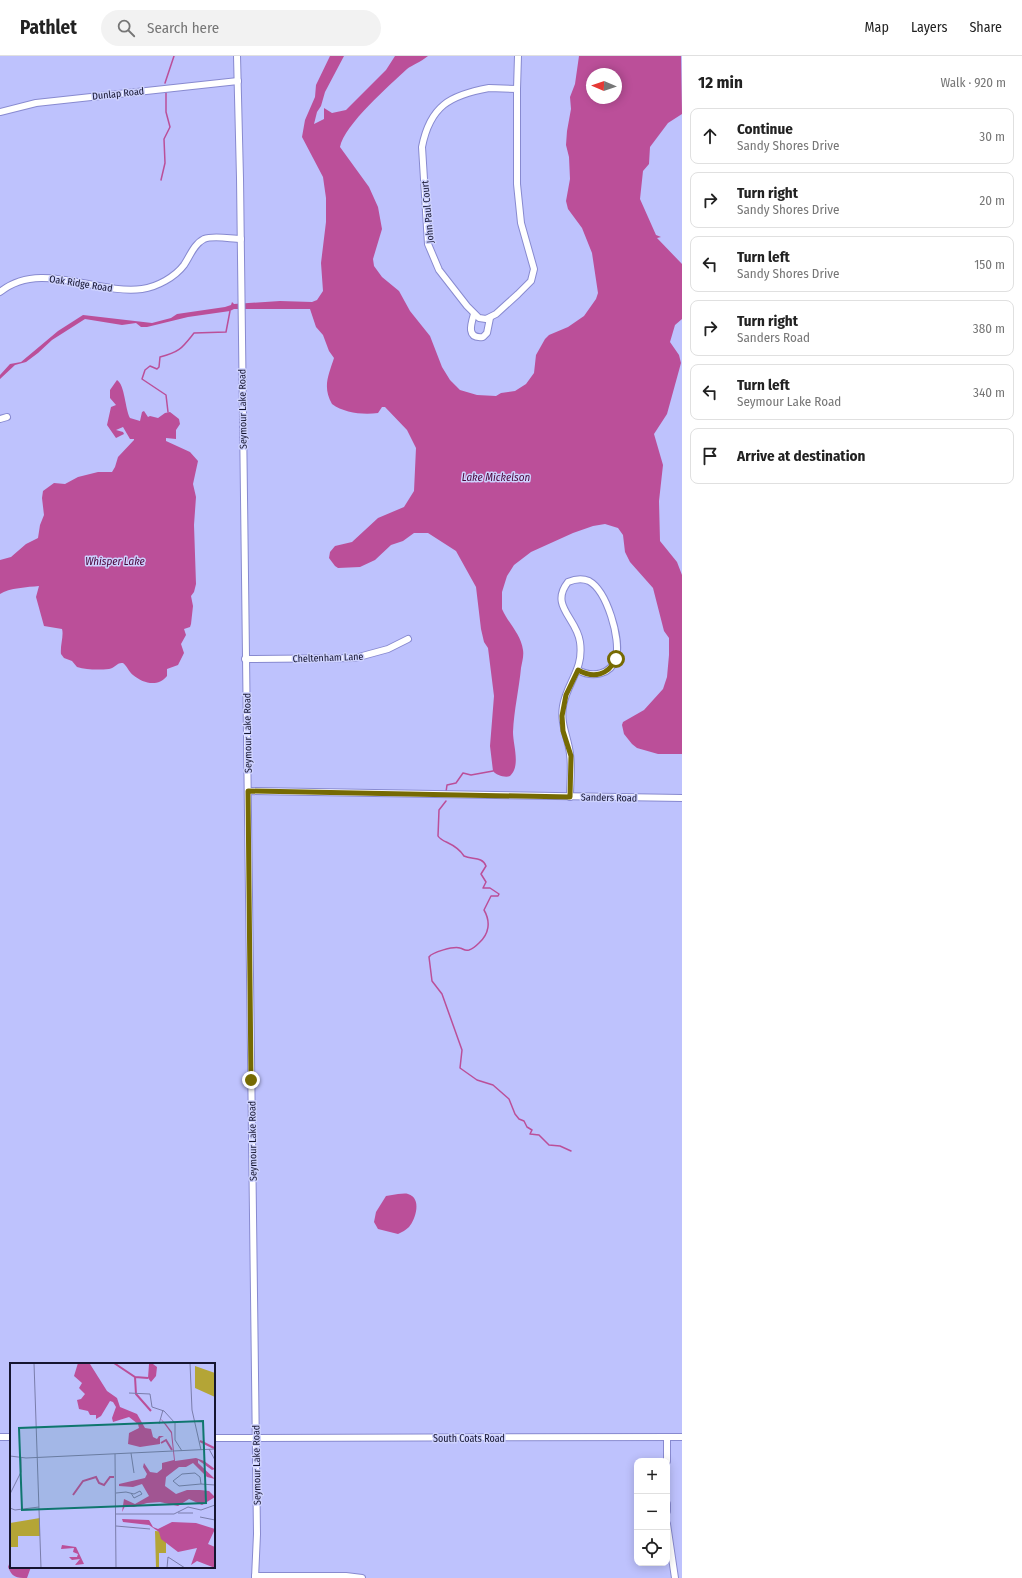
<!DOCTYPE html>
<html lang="en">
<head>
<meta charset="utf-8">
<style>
	body { margin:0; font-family:"Fira Sans Condensed",sans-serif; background:#f2f2f2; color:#222 }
	.controls { position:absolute; right:12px; bottom:12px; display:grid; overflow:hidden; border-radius:8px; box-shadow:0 2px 10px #0003 }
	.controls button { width:36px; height:36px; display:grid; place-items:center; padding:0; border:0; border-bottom:1px solid #e0e0e0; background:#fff; color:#222; font:20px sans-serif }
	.compass { position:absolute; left:586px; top:12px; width:36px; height:36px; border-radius:50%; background:#fff; box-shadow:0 2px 10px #0003; rotate:272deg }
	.stop { position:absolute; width:12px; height:12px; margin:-9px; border:3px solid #766a02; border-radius:50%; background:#fff }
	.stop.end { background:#766a02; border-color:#fff; box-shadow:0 1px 4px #0008 }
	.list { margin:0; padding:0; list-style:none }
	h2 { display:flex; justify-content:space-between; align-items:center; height:52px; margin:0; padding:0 16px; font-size:17px }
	h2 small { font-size:13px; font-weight:400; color:#767676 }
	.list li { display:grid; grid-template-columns:26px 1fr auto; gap:12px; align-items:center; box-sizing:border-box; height:56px; margin:0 8px 8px; padding:0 8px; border:1px solid #e0e0e0; border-radius:8px }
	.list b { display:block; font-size:15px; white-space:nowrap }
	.list p { margin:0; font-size:13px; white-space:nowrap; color:#767676 }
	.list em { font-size:13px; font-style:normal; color:#767676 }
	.icon { flex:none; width:22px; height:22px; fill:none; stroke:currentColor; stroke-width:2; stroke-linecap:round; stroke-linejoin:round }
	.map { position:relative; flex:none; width:682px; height:1522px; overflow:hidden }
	header { display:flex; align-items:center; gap:24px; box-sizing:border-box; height:56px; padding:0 20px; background:#fff; border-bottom:1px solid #e0e0e0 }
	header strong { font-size:19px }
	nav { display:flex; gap:22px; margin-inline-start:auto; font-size:14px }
	.search { width:280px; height:36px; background:#f2f2f2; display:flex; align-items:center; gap:10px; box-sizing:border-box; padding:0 14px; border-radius:22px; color:#767676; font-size:15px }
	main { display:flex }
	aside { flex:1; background:#fff }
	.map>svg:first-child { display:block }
</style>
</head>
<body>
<header>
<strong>Pathlet</strong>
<div class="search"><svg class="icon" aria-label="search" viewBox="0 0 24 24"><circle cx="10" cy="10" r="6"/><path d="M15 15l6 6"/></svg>Search here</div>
<nav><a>Map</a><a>Layers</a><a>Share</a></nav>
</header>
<main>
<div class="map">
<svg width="682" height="1522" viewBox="0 0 682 1522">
	<rect width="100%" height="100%" fill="#bec2fd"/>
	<g fill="#bb4f99" fill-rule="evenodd">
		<path d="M330 0H344L325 36 321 50 317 56 314 68 324 63V52L332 57 346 54 386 14 395 0H428C421 6 412 9 407 13 390 29 344 69 340 91L369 131 378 151 382 173 373 203 374 210 382 221 399 235 410 255 430 280 442 311 450 324 460 334 477 339 496 340 501 337 515 335 526 328 534 317 536 299 545 283 549 279 568 271 584 260 596 243 598 237 592 197 582 172 568 153 566 145 570 123 569 101 566 89 567 75 571 53 570 41 575 28 579 0H681L682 58 668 67 650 91 649 108 643 115 640 143 656 179 661 181 657 182 682 208V263L675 269 670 286 679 299 681 307 667 358 654 378 663 409 659 445 660 485 677 506 682 519V698H658L637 692 632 688 624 678 622 669 623 666 644 654 663 633 667 621 669 599V582L664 575 653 532 630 506 625 496 623 479 618 472 605 468 593 470 573 477 531 496 514 509 507 520 502 536V553C508 567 521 578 523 594 524 600 522 606 521 612 519 633 514 654 513 676 513 689 521 710 510 720 505 722 496 719 493 715L490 690 494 640 488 592 484 586 481 573 476 531 456 495 428 477H414L403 485 391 489 375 504 360 511 338 512 335 510 329 502 330 496 335 490 352 486 378 462 404 451 414 435 416 392 407 374 385 351H382L378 357C363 359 344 357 332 348 322 331 329 318 334 302L329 295 323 279 316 271 310 253H234L230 255 188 261 147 271H141L136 267 122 269 85 263 52 284 38 297 26 306 15 309 0 323V319L10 308 21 306 58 275 83 259 152 267 171 262 177 258 225 251 231 249 232 246 234 248 280 245 312 246 317 244 323 235 321 207 326 166V142L323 121 302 81 305 64 315 41 316 29ZM592 18H616V42H592Z"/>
		<path d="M117 324C125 329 125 353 130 362L140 365 142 356 144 355 148 361 150 360 158 362 165 357 170 356 179 363 180 368 176 374V383L166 382V385L190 396 198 405 193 428 196 441 194 469 196 528 194 536 191 540 193 550 191 568 190 571 184 573 186 579 181 588 184 597 178 609 167 613V620C158 631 144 628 133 619 129 616 127 610 123 607 117 606 115 612 109 613 99 614 87 614 77 611L72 605 64 602 61 598C60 590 64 579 62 573L44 570 36 541 39 530C28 531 9 532 0 538V504L11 501 26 488 38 482 40 469 44 459 42 442 43 435 54 427 65 428 78 421 98 416H112L115 411 118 401 134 384V383H130L123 371 116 374 123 376 124 378 116 382 107 369 111 351 116 349 110 342V334Z"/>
		<path d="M398 1138C401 1138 405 1137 408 1138 422 1142 416 1163 409 1171 406 1174 402 1176 398 1178L378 1173 374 1166 376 1156 386 1140Z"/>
		<path d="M11 1503V1511H31L27 1522C16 1522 12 1521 8 1511Z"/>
	</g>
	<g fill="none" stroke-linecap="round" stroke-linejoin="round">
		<g stroke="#bb4f99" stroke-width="1.5">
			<path d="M165 27 174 0"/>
			<path d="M161 124 165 107 164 83 170 71 166 56V37"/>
			<path d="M168 356 166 339 142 323 145 314 150 310 157 313 159 311 160 301C180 296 182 292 194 277L226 276 230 255"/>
			<path d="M446 736 447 729 456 727 463 717 471 719 493 715"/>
			<path d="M446 745 439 754 438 780C442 787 455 786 464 800 472 804 482 800 486 810L481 818 486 826 483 832H490L499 838 498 840H491L484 854C491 866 489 878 479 887 476 890 473 893 469 894 464 895 464 893 460 892 454 890 432 896 429 901L432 925 442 938 462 994 460 1012 477 1024 493 1029 509 1043 515 1058 519 1063 524 1065 527 1071 532 1074 530 1078 539 1079 549 1089 560 1090 571 1095"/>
		</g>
		<defs>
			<g id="minor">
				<path d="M237 0 240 122 257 1478 255 1522"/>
				<path d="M489 32 517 33V128L521 167 534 213 531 225 518 238 496 258 486 263 479 262 467 250 439 214 428 188 422 91C430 50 450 39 489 32Z"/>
				<path d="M517 33 518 0"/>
				<path d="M0 56 36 47 238 25"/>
				<path d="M0 236C40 203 96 239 142 233 157 231 175 221 184 209 190 200 194 188 204 183 214 179 231 183 241 183"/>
				<path d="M474 258C471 268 466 283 483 281L487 277 490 262"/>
				<path d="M0 363 7 361"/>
				<path d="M245 603 355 602 388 593 408 583"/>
				<path d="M248 735 682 742"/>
				<path d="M570 741C570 727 572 712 570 698 568 681 560 668 563 650 567 626 584 614 580 586 577 562 549 550 568 526 575 523 582 522 589 525 607 535 621 583 616 602 611 619 592 622 578 614"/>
				<path d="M0 1381H11"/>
				<path d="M667 1381V1405"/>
				<path d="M214 1382 682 1381"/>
				<path d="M667 1448V1455"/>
				<path d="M667 1468 675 1522"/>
				<path d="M255 1520H346L362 1522"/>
			</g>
		</defs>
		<use href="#minor" stroke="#888ad0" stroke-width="8"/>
		<use href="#minor" stroke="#fff" stroke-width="6"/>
	</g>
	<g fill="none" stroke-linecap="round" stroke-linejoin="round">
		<path stroke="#766a02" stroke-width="5" d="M251 1024 248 735 570 741 571 700 563 675 562 660 566 639 578 614C594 623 608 619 616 603"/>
	</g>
	<g text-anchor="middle" stroke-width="3" stroke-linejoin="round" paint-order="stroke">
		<g font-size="10" fill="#151530" stroke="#cdd1fe">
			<text transform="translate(118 37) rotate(-6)" y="4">Dunlap Road</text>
			<text transform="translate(427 156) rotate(-95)" y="4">John Paul Court</text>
			<text transform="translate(81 227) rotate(9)" y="4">Oak Ridge Road</text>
			<text transform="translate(242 353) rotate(-91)" y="4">Seymour Lake Road</text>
			<text transform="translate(328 601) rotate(-2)" y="4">Cheltenham Lane</text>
			<text transform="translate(247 677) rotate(-91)" y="4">Seymour Lake Road</text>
			<text transform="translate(609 741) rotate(1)" y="4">Sanders Road</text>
			<text transform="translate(252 1085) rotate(-91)" y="4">Seymour Lake Road</text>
			<text x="469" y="1386">South Coats Road</text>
			<text transform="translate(256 1409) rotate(-91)" y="4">Seymour Lake Road</text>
		</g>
		<g font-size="11" font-style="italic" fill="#4b0439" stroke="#cdd1fe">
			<text x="496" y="425">Lake Mickelson</text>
			<text x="115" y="509">Whisper Lake</text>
		</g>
	</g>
	<g transform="translate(10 1307)">
		<rect width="205" height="205" fill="#bec2fd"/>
		<path d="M185 3 205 10V34L185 25ZM30 155V173H8V184H0V160ZM145 168 156 169V190H149V205H146Z" fill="#b4a536"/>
		<path d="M68 0 80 1 97 28 107 35 110 44 127 51 135 65 141 66 143 74 147 76 149 73H154L150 75V81L130 84 118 81 119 70 129 65 128 61 119 54 103 59 102 55 106 44 103 39 100 38 91 53 86 56V52H80L78 48 69 46 67 37 71 36 75 31 69 25 72 20 64 13ZM136 0 143 1 147 4 146 13 141 19 138 15 139 1ZM150 55 156 61 162 69 165 98 186 95 194 98 205 106 202 107 188 97V100L205 116 197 114 183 100 176 104H169L156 114 155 123 166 131 177 127H190L199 128 205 134 192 142 179 136 168 143 150 139 137 140 124 144 115 143 112 149 114 136 125 141 139 133 132 121 123 124 109 123V121L135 115 137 111 133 104 134 100 140 109 147 110 152 106V100L164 97 161 70ZM112 156 139 157 143 164 148 166 162 159 186 160 205 166 198 181 205 184V205L187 198 181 202 187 185 168 189 151 176 149 169 139 162 113 159ZM52 182 66 184 74 201 65 202 70 196 62 197 59 194H67L68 191 63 189 64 185 51 186Z" fill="#bb4f99"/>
		<path fill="none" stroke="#bb4f99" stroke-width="2" d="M104 0 125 14 138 15M125 14 126 31 141 48M190 78 204 85M151 80 156 77 162 87M63 132 73 118 86 114 89 120 94 122 100 114H104"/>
		<path fill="none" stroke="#7a7dab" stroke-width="1" d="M24 0 31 205M180 0 182 47 191 87M119 30 140 31 142 44 154 48 165 60V77L172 88M149 61 153 47M199 86 205 97M121 90 124 110M105 91 106 205M0 93 16 95 205 86M185 110 190 114 191 121 169 123 163 118 172 111ZM191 121 205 122M106 130 116 129 124 131 130 128 132 131 124 135 121 130M0 131 11 109V95M0 145 5 147 29 144M168 150H183M106 151H164L178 144 191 147 205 142M190 154 205 157M106 163 140 166M157 205 158 194 175 205"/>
		<path fill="#0f766e" fill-opacity="0.15" stroke="#0f766e" stroke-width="2" d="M193 58 196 140 12 147 9 65Z"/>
		<rect width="205" height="205" fill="none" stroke="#151530" stroke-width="2"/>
	</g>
</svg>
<div class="controls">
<button>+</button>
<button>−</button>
<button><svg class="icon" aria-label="locate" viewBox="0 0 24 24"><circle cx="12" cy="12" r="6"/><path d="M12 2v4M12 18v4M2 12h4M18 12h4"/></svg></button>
</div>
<svg class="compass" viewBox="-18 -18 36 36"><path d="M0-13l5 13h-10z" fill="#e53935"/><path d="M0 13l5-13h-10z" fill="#767676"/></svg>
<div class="stop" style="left:616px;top:603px"></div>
<div class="stop end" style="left:251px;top:1024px"></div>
</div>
<aside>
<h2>12 min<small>Walk · 920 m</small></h2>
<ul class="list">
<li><svg class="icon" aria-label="ahead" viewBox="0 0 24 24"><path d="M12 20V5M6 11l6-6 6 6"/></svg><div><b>Continue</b><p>Sandy Shores Drive</p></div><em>30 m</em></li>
<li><svg class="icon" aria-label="right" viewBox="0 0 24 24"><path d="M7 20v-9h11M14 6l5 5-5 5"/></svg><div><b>Turn right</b><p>Sandy Shores Drive</p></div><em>20 m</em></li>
<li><svg class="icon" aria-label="left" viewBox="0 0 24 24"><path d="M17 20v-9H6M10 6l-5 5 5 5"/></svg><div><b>Turn left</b><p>Sandy Shores Drive</p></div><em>150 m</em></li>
<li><svg class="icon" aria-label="right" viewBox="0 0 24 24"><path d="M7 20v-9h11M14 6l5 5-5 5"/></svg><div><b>Turn right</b><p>Sanders Road</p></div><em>380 m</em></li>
<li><svg class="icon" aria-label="left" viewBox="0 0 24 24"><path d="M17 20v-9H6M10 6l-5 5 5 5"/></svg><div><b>Turn left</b><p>Seymour Lake Road</p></div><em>340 m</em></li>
<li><svg class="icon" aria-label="arrive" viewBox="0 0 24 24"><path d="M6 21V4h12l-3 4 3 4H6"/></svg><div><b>Arrive at destination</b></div></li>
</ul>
</aside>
</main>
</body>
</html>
